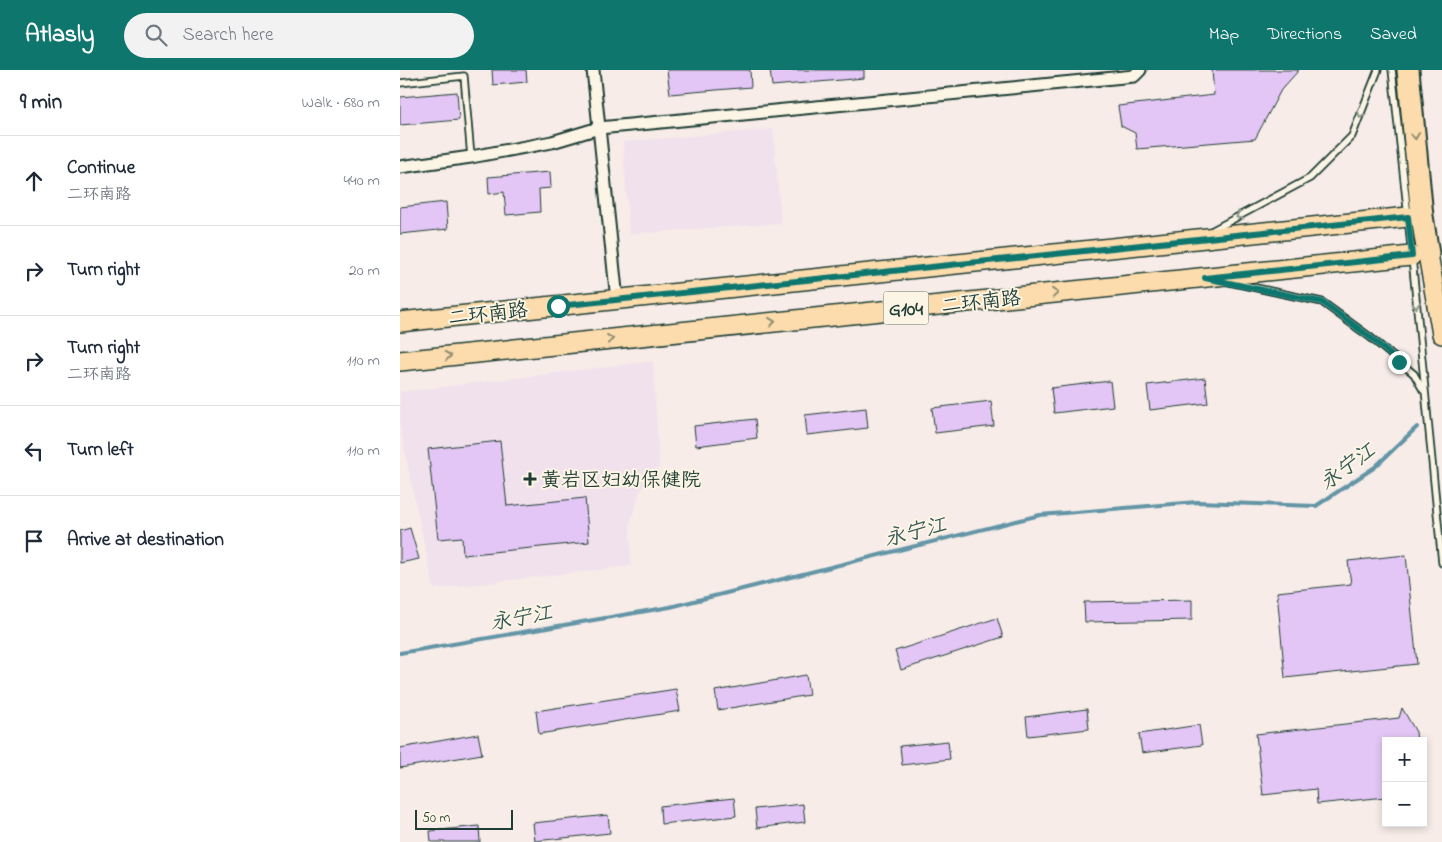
<!DOCTYPE html>
<html lang="en">
<head>
<meta charset="utf-8">
<style>
	body { margin:0; font-family:"Indie Flower","LXGW WenKai TC",sans-serif; background:#f2f2f3; color:#1f2937 }
	.controls { position:absolute; right:15px; bottom:15px; display:grid; overflow:hidden; border-radius:0px; box-shadow:0 2px 8px #0003 }
	.controls button { width:45px; height:45px; display:grid; place-items:center; padding:0; border:0; border-bottom:1px solid #e0e1e3; background:#fff; color:#1f2937; font:25px sans-serif }
	.scale { position:absolute; left:15px; bottom:12px; width:98px; box-sizing:border-box; padding-left:5px; border:2px solid #1f3d34; border-top:0; font-size:14px; line-height:18px; white-space:nowrap; color:#1f3d34; -webkit-text-stroke:4px #fcf5e5; paint-order:stroke }
	.stop { position:absolute; width:15px; height:15px; margin:-11px; border:4px solid #0f766e; border-radius:50%; background:#fff }
	.stop.end { background:#0f766e; border-color:#fff; box-shadow:0 1px 5px #0008 }
	.list { margin:0; padding:0; list-style:none }
	h2 { display:flex; justify-content:space-between; align-items:center; height:65px; margin:0; padding:0 20px; font-size:21px }
	h2 small { font-size:16px; font-weight:400; color:#747a83 }
	.list li { display:grid; grid-template-columns:32px 1fr auto; gap:15px; align-items:center; box-sizing:border-box; height:90px; padding:0 20px; border-top:1px solid #e0e1e3 }
	.list b { display:block; font-size:19px; white-space:nowrap }
	.list p { margin:0; font-size:16px; white-space:nowrap; color:#747a83 }
	.list em { font-size:16px; font-style:normal; color:#747a83 }
	.icon { flex:none; width:28px; height:28px; fill:none; stroke:currentColor; stroke-width:2; stroke-linecap:round; stroke-linejoin:round }
	.map { position:relative; flex:none; width:1042px; height:772px; overflow:hidden }
	header { display:flex; align-items:center; gap:30px; box-sizing:border-box; height:70px; padding:0 25px; background:#0f766e; color:#fff }
	header strong { font-size:24px }
	nav { display:flex; gap:28px; margin-inline-start:auto; font-size:18px }
	.search { width:350px; height:45px; background:#f2f2f3; display:flex; align-items:center; gap:12px; box-sizing:border-box; padding:0 18px; border-radius:28px; color:#747a83; font-size:19px }
	main { display:flex }
	aside { flex:1; background:#fff }
	.map>svg:first-child { display:block }
</style>
</head>
<body>
<header>
<strong>Atlasly</strong>
<div class="search"><svg class="icon" aria-label="search" viewBox="0 0 24 24"><circle cx="10" cy="10" r="6"/><path d="M15 15l6 6"/></svg>Search here</div>
<nav><a>Map</a><a>Directions</a><a>Saved</a></nav>
</header>
<main>
<aside>
<h2>9 min<small>Walk · 680 m</small></h2>
<ul class="list">
<li><svg class="icon" aria-label="ahead" viewBox="0 0 24 24"><path d="M12 20V5M6 11l6-6 6 6"/></svg><div><b>Continue</b><p>二环南路</p></div><em>440 m</em></li>
<li><svg class="icon" aria-label="right" viewBox="0 0 24 24"><path d="M7 20v-9h11M14 6l5 5-5 5"/></svg><div><b>Turn right</b></div><em>20 m</em></li>
<li><svg class="icon" aria-label="right" viewBox="0 0 24 24"><path d="M7 20v-9h11M14 6l5 5-5 5"/></svg><div><b>Turn right</b><p>二环南路</p></div><em>110 m</em></li>
<li><svg class="icon" aria-label="left" viewBox="0 0 24 24"><path d="M17 20v-9H6M10 6l-5 5 5 5"/></svg><div><b>Turn left</b></div><em>110 m</em></li>
<li><svg class="icon" aria-label="arrive" viewBox="0 0 24 24"><path d="M6 21V4h12l-3 4 3 4H6"/></svg><div><b>Arrive at destination</b></div></li>
</ul>
</aside>
<div class="map">
<svg width="1042" height="772" viewBox="0 0 1042 772">
	<rect width="100%" height="100%" fill="#f7ece8"/>
	<filter id="ink" filterUnits="userSpaceOnUse"><feTurbulence type="fractalNoise" baseFrequency=".02" numOctaves="2"/><feDisplacementMap in="SourceGraphic" scale="10" xChannelSelector="R" yChannelSelector="G"/><feConvolveMatrix kernelMatrix="1 2 1 2 8 2 1 2 1" color-interpolation-filters="sRGB"/></filter>
	<g filter="url(#ink)">
		<g fill="#f1e1ec">
			<path d="M373 59 381 153 229 164 223 72Z"/>
			<path d="M253 291 259 397 240 421 230 453 231 496 34 519 13 421 0 356V322Z"/>
		</g>
		<g fill="none" stroke-linecap="round" stroke-linejoin="round">
			<path stroke="#6395a6" stroke-width="4" d="M0 583 270 537 640 445 797 432 916 436 975 397 1017 357"/>
		</g>
		<g fill="#e3c6f5" stroke="#1f3d34">
			<path d="M92 0H126L127 12 93 15Z"/>
			<path d="M267 0H350L351 17 270 24Z"/>
			<path d="M370 0H464V8L372 16Z"/>
			<path d="M812 0H899L881 20 855 69 737 79 735 63 721 56 718 36 814 25Z"/>
			<path d="M57 22 59 50 0 55V27Z"/>
			<path d="M150 102 151 118 139 119 140 142 106 145 104 122 89 124 88 107Z"/>
			<path d="M46 132 48 159 0 164V137Z"/>
			<path d="M805 308 808 333 750 340 747 315Z"/>
			<path d="M710 311 713 336 654 343 651 318Z"/>
			<path d="M591 331 594 356 535 363 532 338Z"/>
			<path d="M466 338 468 358 407 365 405 345Z"/>
			<path d="M355 349 357 368 296 376 294 356Z"/>
			<path d="M100 371 107 436 185 428 189 472 63 485 62 467 38 469 28 379Z"/>
			<path d="M10 458 19 489 0 493V461Z"/>
			<path d="M1006 485 1017 594 885 608 877 522 951 514 948 491Z"/>
			<path d="M792 530V550L685 552 684 532Z"/>
			<path d="M597 548 603 567 501 600 495 581Z"/>
			<path d="M406 605 409 625 318 640 315 621Z"/>
			<path d="M276 619 280 641 139 664 136 641Z"/>
			<path d="M1002 638 1016 662 1017 671H986V727L917 734 916 719 863 725 856 664 999 648Z"/>
			<path d="M687 639 689 659 628 666 626 647Z"/>
			<path d="M799 655 802 675 742 683 739 664Z"/>
			<path d="M78 664 82 684 0 698V678Z"/>
			<path d="M548 671 550 689 502 695 500 676Z"/>
			<path d="M334 728 336 746 261 754 260 736Z"/>
			<path d="M403 734 405 752 357 758 355 739Z"/>
			<path d="M208 745 210 763 135 771 133 753Z"/>
			<path d="M79 756 80 772H31L30 761Z"/>
		</g>
		<g fill="none" stroke-linecap="round" stroke-linejoin="round">
			<defs>
				<g id="lane">
					<path d="M992 0 1008 147 1042 493"/>
					<path d="M0 13 64 6 71 87"/>
					<path d="M813 160 910 108 952 66 978 0"/>
					<path d="M829 212 922 232 970 267 1014 304 1023 320"/>
				</g>
				<g id="street">
					<path d="M193 0 217 230"/>
					<path d="M0 97 71 87 152 72 199 58 734 6 740 0"/>
				</g>
				<g id="primary">
					<path d="M1028 184 1042 264"/>
					<path d="M0 252 1008 147"/>
					<path d="M0 291 1011 186"/>
				</g>
				<path id="highway" d="M1008 0 1022 146 1028 184"/>
			</defs>
			<use href="#lane" stroke="#1f3d34" stroke-width="9"/>
			<use href="#street" stroke="#1f3d34" stroke-width="15"/>
			<use href="#primary" stroke="#1f3d34" stroke-width="22"/>
			<use href="#highway" stroke="#1f3d34" stroke-width="25"/>
			<use href="#lane" stroke="#fcf5e5" stroke-width="5.5"/>
			<use href="#street" stroke="#fcf5e5" stroke-width="11"/>
			<use href="#primary" stroke="#fcdcac" stroke-width="19"/>
			<use href="#highway" stroke="#fcdcac" stroke-width="21"/>
		</g>
		<defs><path id="oneway-chevron" d="M-2-3.5L2.5 0L-2 3.5" fill="none" stroke-width="1.6" stroke-linecap="round" stroke-linejoin="round" transform="scale(1.25)"/></defs>
		<g stroke="#8e998c">
			<use href="#oneway-chevron" transform="translate(961 45) rotate(113)"/>
			<use href="#oneway-chevron" transform="translate(839 146) rotate(151)"/>
			<use href="#oneway-chevron" transform="translate(1016 235) rotate(84)"/>
		</g>
		<g stroke="#8e8c70">
			<use href="#oneway-chevron" transform="translate(1015 66) rotate(84)"/>
			<use href="#oneway-chevron" transform="translate(655 223) rotate(-6)"/>
			<use href="#oneway-chevron" transform="translate(372 252) rotate(-6)"/>
			<use href="#oneway-chevron" transform="translate(210 269) rotate(-6)"/>
			<use href="#oneway-chevron" transform="translate(48 286) rotate(-6)"/>
		</g>
	</g>
	<g fill="none" stroke-linecap="round" stroke-linejoin="round" filter="url(#ink)">
		<path stroke="#0f766e" stroke-width="6" d="M158 236 1008 147 1012 186 805 208 922 232 970 267 999 292"/>
	</g>
	<path fill="#1f3d34" stroke="#fcf5e5" stroke-width="2" d="M127.5 401.5h5v5h5v5h-5v5h-5v-5h-5v-5h5z"/>
	<g text-anchor="middle" stroke-width="4" stroke-linejoin="round" paint-order="stroke">
		<rect fill="#fcf5e5" stroke="#617469" stroke-width="1" x="483.5" y="221.5" width="45" height="33" rx="4"/>
		<g font-size="19" font-weight="bold" fill="#1f3d34">
			<text x="506" y="245">G104</text>
		</g>
		<g font-size="20" fill="#1f3d34" stroke="#fcf5e5">
			<text transform="translate(581 231) rotate(-6)" y="7">二环南路</text>
			<text transform="translate(88 243) rotate(-6)" y="7">二环南路</text>
		</g>
		<g font-size="20" fill="#1f3d34" stroke="#fcf5e5" text-anchor="start">
			<text x="141" y="416">黄岩区妇幼保健院</text>
		</g>
		<g font-size="21" font-style="italic" fill="#365a5a" stroke="#fcf5e5">
			<text transform="translate(947 396) rotate(-36)" y="7">永宁江</text>
			<text transform="translate(515 461) rotate(-14)" y="7">永宁江</text>
			<text transform="translate(121 547) rotate(-10)" y="7">永宁江</text>
		</g>
	</g>
</svg>
<div class="controls">
<button>+</button>
<button>−</button>
</div>
<div class="scale">50 m</div>
<div class="stop" style="left:158px;top:236px"></div>
<div class="stop end" style="left:999px;top:292px"></div>
</div>
</main>
</body>
</html>
